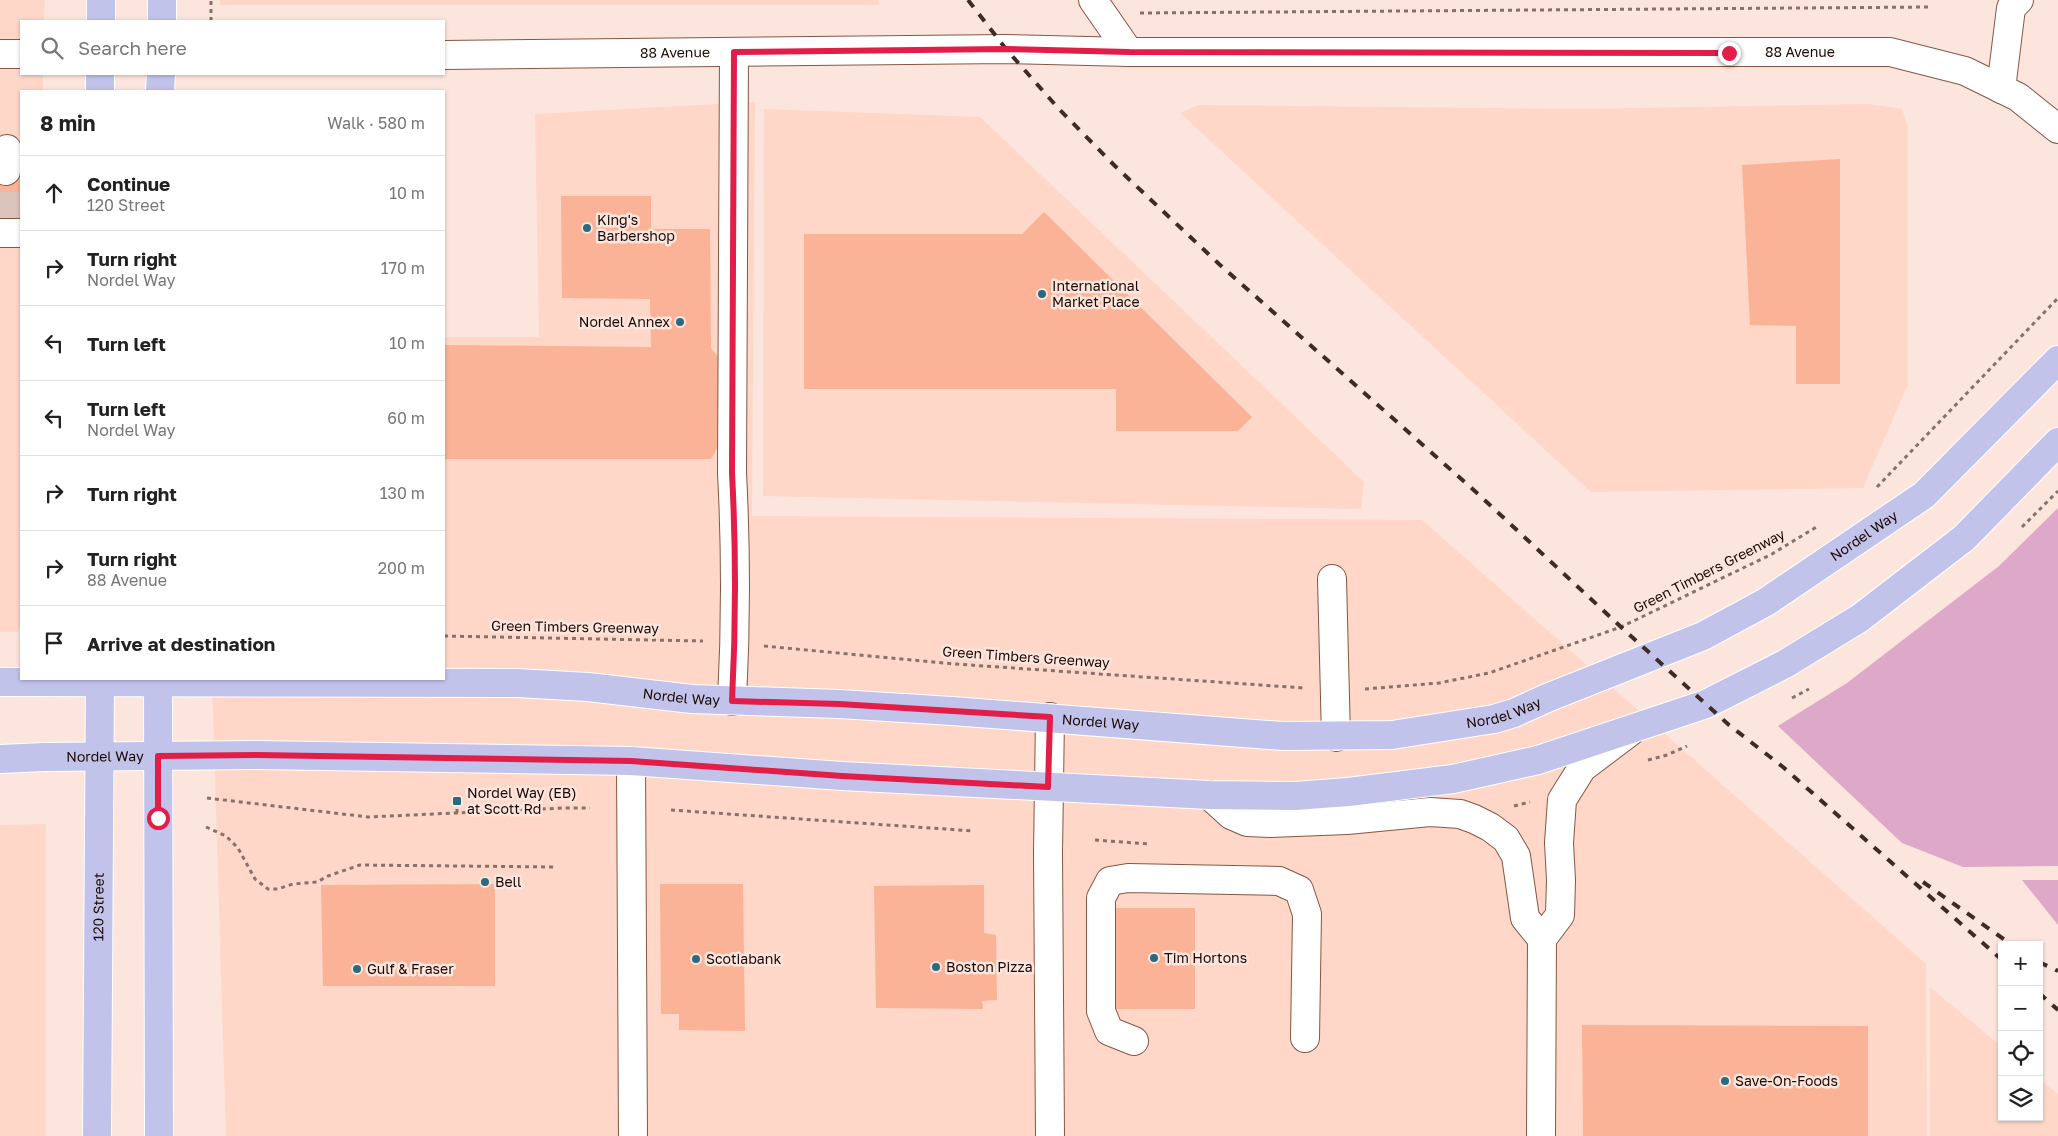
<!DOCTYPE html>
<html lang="en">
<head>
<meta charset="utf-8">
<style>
	body { margin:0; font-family:"Golos Text",sans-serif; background:#f6f6f6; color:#222 }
	.controls { position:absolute; right:15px; bottom:15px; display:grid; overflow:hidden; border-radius:0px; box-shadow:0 1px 4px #0004 }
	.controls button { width:45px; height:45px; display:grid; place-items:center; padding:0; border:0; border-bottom:1px solid #e0e0e0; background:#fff; color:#222; font:25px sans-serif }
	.stop { position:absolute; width:15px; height:15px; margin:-11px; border:4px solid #e11d48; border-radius:50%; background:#fff }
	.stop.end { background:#e11d48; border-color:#fff; box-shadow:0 1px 5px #0008 }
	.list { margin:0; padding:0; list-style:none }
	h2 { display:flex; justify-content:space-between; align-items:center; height:65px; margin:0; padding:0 20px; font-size:21px }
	h2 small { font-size:16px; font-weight:400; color:#767676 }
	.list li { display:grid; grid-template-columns:32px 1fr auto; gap:15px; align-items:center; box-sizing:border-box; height:75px; padding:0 20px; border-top:1px solid #e0e0e0 }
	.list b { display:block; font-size:19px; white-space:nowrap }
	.list p { margin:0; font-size:16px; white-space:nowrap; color:#767676 }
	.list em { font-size:16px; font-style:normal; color:#767676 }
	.icon { flex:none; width:28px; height:28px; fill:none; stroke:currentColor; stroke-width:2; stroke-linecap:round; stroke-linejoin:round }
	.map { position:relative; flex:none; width:2058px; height:1136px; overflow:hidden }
	.search { position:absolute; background:#fff; box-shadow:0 1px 4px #0004; left:20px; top:20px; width:425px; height:55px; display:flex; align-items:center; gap:12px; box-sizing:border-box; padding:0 18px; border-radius:0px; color:#767676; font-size:19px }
	.panel { position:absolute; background:#fff; box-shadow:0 1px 4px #0004; left:20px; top:90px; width:425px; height:590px; border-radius:0px }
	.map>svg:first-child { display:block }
</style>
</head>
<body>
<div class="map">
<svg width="2058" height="1136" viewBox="0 0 2058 1136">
	<rect width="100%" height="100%" fill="#fce5dc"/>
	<g fill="#fed7c8">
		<path d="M0 0H45L44 21H21V74H43V91H21V626L18 632H0Z"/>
		<path d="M220 0H878L880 5H220Z"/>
		<path d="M755 102 752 516 1422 520 1926 964 1927 1136H226L212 679H444V337H539L535 114Z"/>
		<path d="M1868 104 1902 109 1908 128V384L1863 488 1591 492 1180 113 1198 105 1583 109Z"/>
		<path d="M764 109 980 117 1364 482 1361 509 763 496Z"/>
		<path d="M46 824V1136H0V825Z"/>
		<path d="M1930 987 2002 1047V1117H2039V1079L2058 1094V1136H1930Z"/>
	</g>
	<g fill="#dea8c9">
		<path d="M2058 508V866L1963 867 1902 843 1778 726 1847 683 1999 566Z"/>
		<path d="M2022 880H2058V925Z"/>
	</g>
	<g fill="#fab397">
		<path d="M1840 159V384H1796V326L1750 325 1742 165Z"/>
		<path d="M0 171 21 172V221L0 220Z"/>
		<path d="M561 196H651V229H710L711 348 721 360V441L711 459H444V345L651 347 650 299 562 298Z"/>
		<path d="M1044 212 1252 417 1238 431H1116V389H804V234H1022Z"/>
		<path d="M495 884V986H323L321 885Z"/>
		<path d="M660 884H743L745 1031 679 1030V1014H661Z"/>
		<path d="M984 885V933L996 935 997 1000 982 1001 983 1009 876 1008 874 886Z"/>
		<rect x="1113" y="908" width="82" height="101"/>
		<path d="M1582 1025 1868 1026V1136H1583Z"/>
	</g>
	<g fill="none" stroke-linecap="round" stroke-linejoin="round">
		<path stroke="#dac4bc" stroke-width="28" stroke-dasharray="28 14" stroke-linecap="butt" d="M5 220 6 171"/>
		<defs>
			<g id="minor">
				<path d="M1093 0 1129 52"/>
				<path d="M0 54H21"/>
				<path id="s1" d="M444 55 1006 49 1129 52H1890L1965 71 2018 97 2058 129"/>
				<path d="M2001 89 2011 8 2019 0"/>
				<path d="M6 171 7 149"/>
				<path d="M0 233H21"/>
				<path d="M1332 579 1336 737"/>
				<path d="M732 701C736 625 736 549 732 473L734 52"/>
				<path d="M1050 717 1048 853 1050 1136"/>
				<path d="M631 761 633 1136"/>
				<path d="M1209 795 1231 815 1247 822 1270 823 1347 820 1430 812 1460 814 1474 819 1490 827 1506 839 1516 856 1525 918 1542 939"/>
				<path d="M1134 1041 1109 1031 1101 1011V898L1110 881 1128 878 1279 881 1299 890 1307 914 1305 1038"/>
				<path d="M1541 1136 1542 939 1560 915 1561 880 1559 843 1562 800 1582 768 1631 731"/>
			</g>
			<g id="major">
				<path d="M101 21V0"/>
				<path d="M162 21V0"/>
				<path d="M100 74V91"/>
				<path d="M160 91 161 74"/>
				<path d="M158 679 159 1136"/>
				<path id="s2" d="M0 682 517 683 588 687 692 699 839 704 952 711 1283 736 1392 735 1494 719 1514 713 1547 698 1703 636 1766 602 1924 495 2058 360"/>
				<path id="s3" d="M0 759 44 757 257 755 631 761 842 776 1209 795 1295 796 1348 792 1453 779 1538 760 1706 704 1785 664 1860 618 1964 538 2058 442"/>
				<path id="s4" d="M97 1136 100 679"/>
			</g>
		</defs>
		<use href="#minor" stroke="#865644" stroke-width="30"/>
		<use href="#major" stroke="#fff" stroke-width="30"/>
		<g stroke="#87726b" stroke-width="3" stroke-dasharray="4 4" stroke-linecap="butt">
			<path d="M1140 13 1931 7"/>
			<path d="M211 21V0"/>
			<path d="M1877 487 2058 298"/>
			<path d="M2022 527 2058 491"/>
			<path d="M444 636 703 641"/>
			<path d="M764 646 955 664 1304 688"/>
			<path d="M1365 689 1439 683 1489 673 1621 627 1772 554 1818 526"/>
			<path d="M1792 698 1809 689"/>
			<path d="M1648 760 1667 755 1687 746"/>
			<path d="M207 798 368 817 564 808H590"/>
			<path d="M457 801V814"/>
			<path d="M1514 806 1530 802"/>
			<path d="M671 810 974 831"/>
			<path d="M206 827 226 836 238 848 255 879 268 889H278L293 884 317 882 328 876 360 865 557 867"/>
			<path d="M1095 840 1149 844"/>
		</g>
		<use href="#minor" stroke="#fff" stroke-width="28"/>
		<use href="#major" stroke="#c1c3eb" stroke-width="28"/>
		<g stroke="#3e2b25" stroke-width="4" stroke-dasharray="9 9" stroke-linecap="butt">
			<path d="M968 0 1006 49 1059 109 1115 166 1219 264 1477 493 1621 627 1729 725 1783 767 2002 960"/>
			<path d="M1923 882 2012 945"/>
			<path d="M2039 962 2058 971"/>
			<path d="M2039 993 2058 1010"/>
		</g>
	</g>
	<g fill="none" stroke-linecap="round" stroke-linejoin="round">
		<path stroke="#e11d48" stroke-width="6" d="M158 818V756L257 755 631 761 842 776 1048 787 1050 717 839 704 732 701C736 625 736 549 732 473L734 52 1006 49 1129 52 1729 53"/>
	</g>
	<g fill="#2a6a7e" stroke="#fce5dc" stroke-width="2">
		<circle cx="587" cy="228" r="5"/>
		<circle cx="1042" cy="294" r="5"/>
		<circle cx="680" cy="322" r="5"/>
		<rect x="452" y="796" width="10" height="10" rx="2.5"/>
		<circle cx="485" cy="882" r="5"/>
		<circle cx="1154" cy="958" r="5"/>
		<circle cx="696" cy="959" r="5"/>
		<circle cx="936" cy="967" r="5"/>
		<circle cx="357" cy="969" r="5"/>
		<circle cx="1725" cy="1081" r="5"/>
	</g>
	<g text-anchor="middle" stroke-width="5" stroke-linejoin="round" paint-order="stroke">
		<g font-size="14" fill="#1c0904" stroke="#fce5dc">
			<text dy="5" stroke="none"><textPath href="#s1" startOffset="1356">88 Avenue</textPath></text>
			<text dy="5" stroke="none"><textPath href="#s1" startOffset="231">88 Avenue</textPath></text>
			<text dy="5" stroke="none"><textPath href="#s2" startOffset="1912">Nordel Way</textPath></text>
			<text transform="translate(1709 571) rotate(-27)" y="5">Green Timbers Greenway</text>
			<text transform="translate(575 627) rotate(1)" y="5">Green Timbers Greenway</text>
			<text transform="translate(1026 657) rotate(4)" y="5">Green Timbers Greenway</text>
			<text dy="5" stroke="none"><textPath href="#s2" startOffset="682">Nordel Way</textPath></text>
			<text dy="5" stroke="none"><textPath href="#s2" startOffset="1508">Nordel Way</textPath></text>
			<text dy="5" stroke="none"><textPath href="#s2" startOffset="1102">Nordel Way</textPath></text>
			<text dy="5" stroke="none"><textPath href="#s3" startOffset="105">Nordel Way</textPath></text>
			<text dy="5" stroke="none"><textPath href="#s4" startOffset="229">120 Street</textPath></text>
		</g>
		<g font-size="14" fill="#1c0904" stroke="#fce5dc" text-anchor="start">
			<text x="597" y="225">King's<tspan x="597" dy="16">Barbershop</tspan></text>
			<text x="1052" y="291">International<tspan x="1052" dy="16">Market Place</tspan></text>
			<text x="670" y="327" text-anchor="end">Nordel Annex</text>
			<text x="467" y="798">Nordel Way (EB)<tspan x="467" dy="16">at Scott Rd</tspan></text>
			<text x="495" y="887">Bell</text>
			<text x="1164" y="963">Tim Hortons</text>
			<text x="706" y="964">Scotiabank</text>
			<text x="946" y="972">Boston Pizza</text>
			<text x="367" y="974">Gulf &amp; Fraser</text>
			<text x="1735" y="1086">Save-On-Foods</text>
		</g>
	</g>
</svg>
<div class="controls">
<button>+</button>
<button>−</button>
<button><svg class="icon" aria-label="locate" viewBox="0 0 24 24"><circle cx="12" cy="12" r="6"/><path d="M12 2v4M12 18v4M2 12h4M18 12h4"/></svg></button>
<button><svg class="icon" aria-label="layers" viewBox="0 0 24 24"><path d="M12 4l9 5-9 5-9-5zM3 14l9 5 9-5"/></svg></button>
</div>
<div class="stop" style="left:158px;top:818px"></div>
<div class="stop end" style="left:1729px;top:53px"></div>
<div class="search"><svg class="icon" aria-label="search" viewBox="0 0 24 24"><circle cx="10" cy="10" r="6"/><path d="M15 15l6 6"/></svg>Search here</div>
<section class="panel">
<h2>8 min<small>Walk · 580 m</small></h2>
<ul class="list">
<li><svg class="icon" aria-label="ahead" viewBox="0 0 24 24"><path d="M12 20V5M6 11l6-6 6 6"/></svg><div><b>Continue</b><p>120 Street</p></div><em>10 m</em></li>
<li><svg class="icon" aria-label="right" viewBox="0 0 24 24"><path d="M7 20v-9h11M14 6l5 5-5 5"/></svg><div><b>Turn right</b><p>Nordel Way</p></div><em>170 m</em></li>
<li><svg class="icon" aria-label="left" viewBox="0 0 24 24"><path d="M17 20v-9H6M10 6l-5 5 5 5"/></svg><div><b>Turn left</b></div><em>10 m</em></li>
<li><svg class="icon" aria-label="left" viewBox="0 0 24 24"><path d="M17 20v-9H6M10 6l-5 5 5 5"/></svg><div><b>Turn left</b><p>Nordel Way</p></div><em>60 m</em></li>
<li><svg class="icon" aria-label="right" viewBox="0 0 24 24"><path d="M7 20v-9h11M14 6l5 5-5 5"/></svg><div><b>Turn right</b></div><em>130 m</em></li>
<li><svg class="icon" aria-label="right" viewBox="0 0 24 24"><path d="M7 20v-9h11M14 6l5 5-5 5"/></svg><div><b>Turn right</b><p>88 Avenue</p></div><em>200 m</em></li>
<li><svg class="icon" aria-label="arrive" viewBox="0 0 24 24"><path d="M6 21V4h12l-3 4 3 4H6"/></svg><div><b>Arrive at destination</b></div></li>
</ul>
</section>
</div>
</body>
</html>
